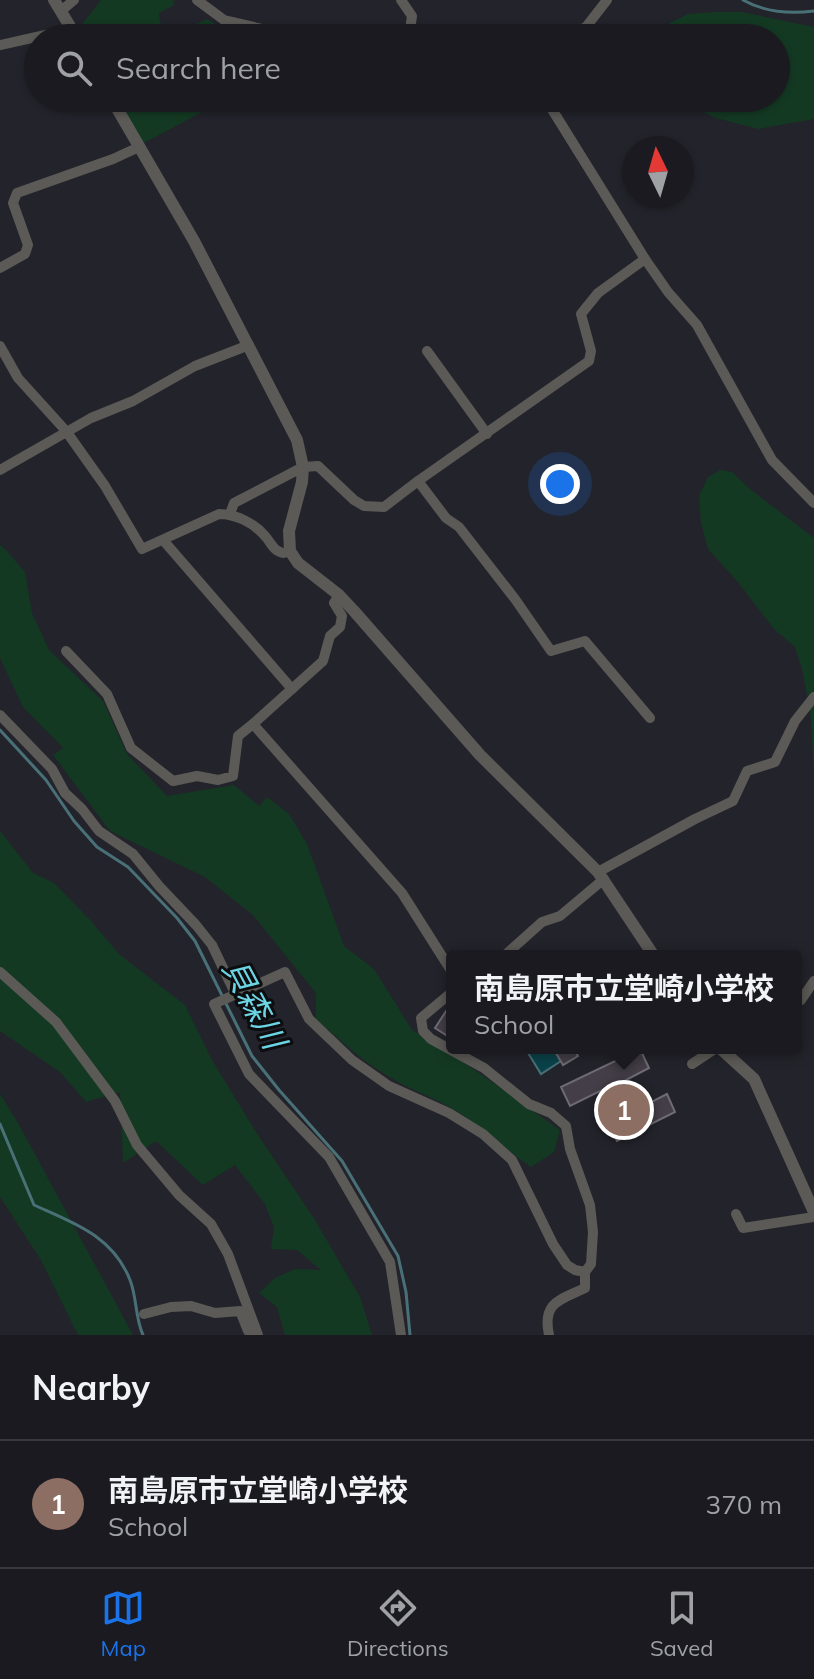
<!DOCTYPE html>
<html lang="en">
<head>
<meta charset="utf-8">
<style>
	body { margin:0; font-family:Mulish,"Noto Sans JP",sans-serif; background:#232329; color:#f1f3f6 }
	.compass { position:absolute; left:622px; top:136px; width:72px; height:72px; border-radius:50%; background:#1a1a20; box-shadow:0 2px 6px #0004; rotate:355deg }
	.you { position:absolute; left:560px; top:484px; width:28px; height:28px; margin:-20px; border:6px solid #fff; border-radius:50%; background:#1a73e8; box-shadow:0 0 0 12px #1a73e833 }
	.badge { display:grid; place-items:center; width:52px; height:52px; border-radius:50%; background:#1a73e8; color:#fff; font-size:26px; font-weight:700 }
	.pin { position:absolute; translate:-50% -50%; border:4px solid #fff; box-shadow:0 2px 8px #0006 }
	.popup { position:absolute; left:446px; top:950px; width:356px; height:104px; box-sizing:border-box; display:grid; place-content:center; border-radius:8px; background:#1a1a20; filter:drop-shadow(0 2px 6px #0005); font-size:26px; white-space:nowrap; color:#9fa1a5 }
	.popup b { font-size:30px; color:#f1f3f6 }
	.popup::after { content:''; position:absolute; left:50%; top:100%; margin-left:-16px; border:16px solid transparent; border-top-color:#1a1a20 }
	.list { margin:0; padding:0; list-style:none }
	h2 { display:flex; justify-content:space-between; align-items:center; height:104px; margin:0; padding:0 32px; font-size:34px }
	h2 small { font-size:26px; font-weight:400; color:#9fa1a5 }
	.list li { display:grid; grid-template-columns:52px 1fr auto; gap:24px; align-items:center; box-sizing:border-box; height:128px; padding:0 32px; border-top:2px solid #38383e }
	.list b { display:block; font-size:30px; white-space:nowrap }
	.list p { margin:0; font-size:26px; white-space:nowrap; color:#9fa1a5 }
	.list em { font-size:26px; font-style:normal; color:#9fa1a5 }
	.icon { flex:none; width:44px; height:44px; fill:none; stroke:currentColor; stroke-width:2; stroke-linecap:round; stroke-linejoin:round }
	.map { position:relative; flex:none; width:814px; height:1335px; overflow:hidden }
	.search { position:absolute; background:#1a1a20; box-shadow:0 2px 6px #0004; left:24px; right:24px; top:24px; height:88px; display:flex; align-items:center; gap:20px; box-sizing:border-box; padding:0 28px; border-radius:44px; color:#9fa1a5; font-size:30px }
	.sheet { height:232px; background:#1a1a20 }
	nav { display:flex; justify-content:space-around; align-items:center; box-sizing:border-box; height:112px; border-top:2px solid #38383e; background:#1a1a20; font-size:22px; color:#9fa1a5 }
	nav a { display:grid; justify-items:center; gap:4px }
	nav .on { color:#1a73e8 }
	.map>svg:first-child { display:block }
</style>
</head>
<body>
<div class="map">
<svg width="814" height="1335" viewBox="0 0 814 1335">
	<rect width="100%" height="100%" fill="#23232b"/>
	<g fill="#143923">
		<path d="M101 0H173L174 5 159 13 160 22 166 30C182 32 193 25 207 19L217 25 231 29 232 38H80L76 32Z"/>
		<path d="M713 12H742L814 27V119L758 129 716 118 674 98H776V38H661L664 26 688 14Z"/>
		<path d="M115 98H167L168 104 197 105 202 112 142 144Z"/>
		<path d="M720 470 732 472 750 489 814 538V773L810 709 802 669 795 647 774 629 737 581 708 549 701 523 699 496 708 477Z"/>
		<path d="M0 545 7 551 25 572 32 613 49 650 103 701 127 754 167 796 234 785 259 806 267 797 289 814 307 844 344 946 374 969 412 1030 452 1054 560 1130 554 1152 531 1167C503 1148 480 1124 451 1108 433 1097 413 1091 395 1080 365 1064 341 1041 316 1019V993L253 915 205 877 110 831 53 755 63 748 23 707 0 658Z"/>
		<path d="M0 831 33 873 54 883 91 921 120 955 185 1005 212 1060 254 1129 315 1220 360 1297 372 1335H285L277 1307 259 1293 275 1278 295 1269 321 1270 297 1250 271 1249 274 1227 265 1204 235 1165 203 1185 156 1141 123 1163 120 1092 86 1102 60 1072 0 1031Z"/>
		<path d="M0 1094 18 1123 133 1335H78L41 1260 0 1197Z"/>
	</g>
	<path fill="#0a4249" stroke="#497077" stroke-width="2" d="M525 1048H553L561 1061 541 1074Z"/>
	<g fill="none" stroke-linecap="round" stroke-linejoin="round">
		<g stroke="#497077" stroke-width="3">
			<path d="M743 0C764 12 789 14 814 11"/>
			<path d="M0 730 46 780 74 821 97 847 128 867 177 918 195 941 252 1056 279 1090 342 1161 398 1256 406 1292 410 1335"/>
			<path d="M0 1124 34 1205C74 1223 113 1236 130 1280 137 1297 135 1318 143 1335"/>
		</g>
	</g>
	<g fill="#433e47" stroke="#6f6a73" stroke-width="2">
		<path d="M452 1002V1039L435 1028Z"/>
		<path d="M553 1048H573L578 1056 563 1065Z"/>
		<path d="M640 1049 649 1068 626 1080 640 1108 667 1094 675 1112 617 1141 608 1123 625 1115 610 1086 570 1106 561 1087Z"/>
	</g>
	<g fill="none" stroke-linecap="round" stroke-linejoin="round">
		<g stroke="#5c5a56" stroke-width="10">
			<path d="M197 0 224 20 301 38"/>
			<path d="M401 0 412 16 409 38"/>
			<path d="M61 11 74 0"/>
			<path d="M565 38 586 27 607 0"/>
			<path d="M0 45 72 29"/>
			<path d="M545 98 645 259 668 292 697 325 772 460 814 503"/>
			<path d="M0 268 25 254 28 245 13 203 17 193 113 159 139 147"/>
			<path d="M0 346 18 378 66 431 105 486 142 549 219 514C236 514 254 523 265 536 270 541 272 548 278 551 284 554 284 553 290 551"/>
			<path d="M427 351 487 434"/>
			<path d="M0 470 91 418 133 401 195 366 249 345"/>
			<path d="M418 481 589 361 591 351 581 314 598 293 645 259"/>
			<path d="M230 514 234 503 303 467 318 466 354 500 364 506 384 507 418 481 446 518 459 527 515 599 551 651 585 641 650 718"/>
			<path d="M163 540 292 689"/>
			<path d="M339 595 334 603 342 616 340 627 330 636 323 661 253 724 402 893 452 972"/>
			<path d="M66 651 107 694 131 748 173 781 197 776 218 780 233 776 238 736 253 724"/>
			<path d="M0 715 52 769 65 793 82 809 99 831 133 854 159 886 196 925 212 945 235 993"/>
			<path d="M598 872 695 819 733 801 747 771 775 762 795 721 814 697"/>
			<path d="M504 956 542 922 560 916 604 879"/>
			<path d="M0 972 56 1022 115 1101 137 1145 179 1195 211 1224 228 1254 258 1335"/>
			<path d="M452 992 421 1018 423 1031 431 1039 484 1068 529 1104 551 1113 566 1126 570 1149 590 1205 593 1232 591 1264 585 1272V1288C560 1300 542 1302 549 1335"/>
			<path d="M796 1003 801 1000 814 981"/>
			<path d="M692 1064 716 1048"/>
			<path d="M736 1214 743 1228 814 1217"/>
			<path d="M144 1314 171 1307 191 1306 215 1313 240 1311 248 1331 256 1335"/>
			<path d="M401 1335 390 1262 329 1157 249 1074 214 1004 285 972 309 1019 352 1060 389 1086 449 1113 483 1134 512 1160 553 1244 567 1265 575 1270 585 1272"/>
		</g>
		<g stroke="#5c5a56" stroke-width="12">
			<path d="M54 0 77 38"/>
			<path d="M111 98 194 241 297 440 303 467 302 482 289 531 290 551 298 563 339 595 354 611 480 755 598 872 654 956"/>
			<path d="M720 1048 754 1079 814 1212"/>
		</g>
	</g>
	<g text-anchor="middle" stroke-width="6" stroke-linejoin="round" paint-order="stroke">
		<g font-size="32" font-style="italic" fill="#6cd5e4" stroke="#0d0d10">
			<text transform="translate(254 1004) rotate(62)" y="11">貝森川</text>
		</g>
	</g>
</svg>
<svg class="compass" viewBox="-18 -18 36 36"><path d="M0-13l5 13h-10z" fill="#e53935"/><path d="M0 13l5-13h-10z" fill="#9fa1a5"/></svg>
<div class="you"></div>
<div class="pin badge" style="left:624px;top:1110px;background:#8d6e63">1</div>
<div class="popup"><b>南島原市立堂崎小学校</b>School</div>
<div class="search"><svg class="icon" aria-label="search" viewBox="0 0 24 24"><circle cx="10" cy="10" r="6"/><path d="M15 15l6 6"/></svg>Search here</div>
</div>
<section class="sheet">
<h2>Nearby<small></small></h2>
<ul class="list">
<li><span class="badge" style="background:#8d6e63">1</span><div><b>南島原市立堂崎小学校</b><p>School</p></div><em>370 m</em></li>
</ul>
</section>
<nav>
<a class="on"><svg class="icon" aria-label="map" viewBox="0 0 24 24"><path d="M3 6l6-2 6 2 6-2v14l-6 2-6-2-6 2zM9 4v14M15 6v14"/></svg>Map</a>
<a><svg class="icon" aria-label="directions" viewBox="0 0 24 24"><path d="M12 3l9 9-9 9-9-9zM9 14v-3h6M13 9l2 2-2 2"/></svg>Directions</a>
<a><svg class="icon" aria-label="saved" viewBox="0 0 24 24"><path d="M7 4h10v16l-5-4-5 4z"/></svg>Saved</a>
</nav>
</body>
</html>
